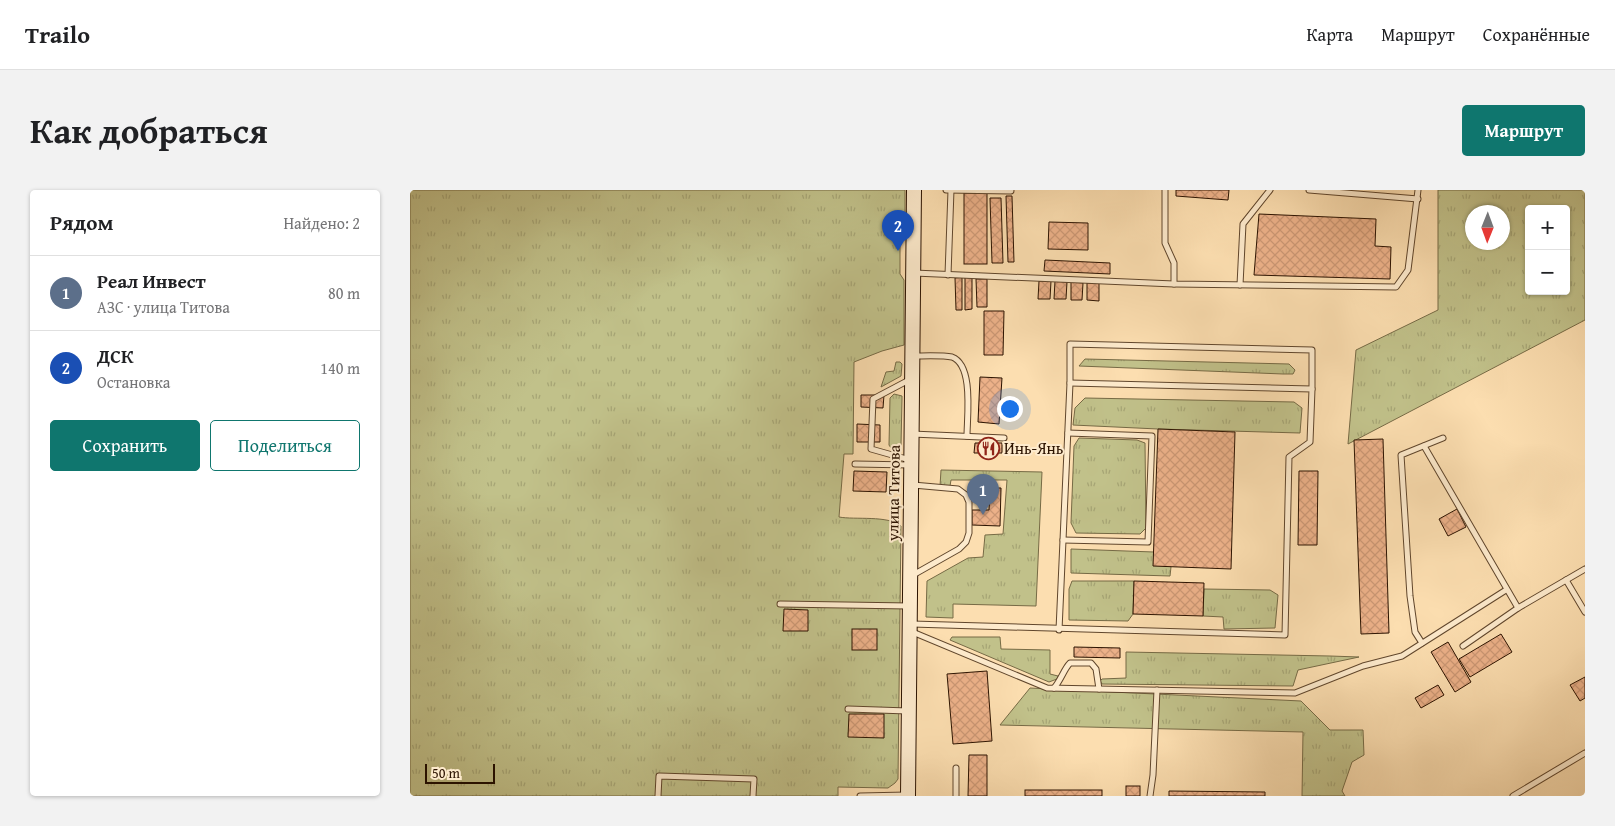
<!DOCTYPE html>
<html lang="ru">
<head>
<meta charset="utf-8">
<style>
	body { margin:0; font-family:"Gentium Book Plus",serif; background:#f2f2f2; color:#202124 }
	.controls { position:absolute; right:15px; top:15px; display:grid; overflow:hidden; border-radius:5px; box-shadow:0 1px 4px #0004 }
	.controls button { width:45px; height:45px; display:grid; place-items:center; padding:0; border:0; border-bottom:1px solid #e0e0e0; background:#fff; color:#202124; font:25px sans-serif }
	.compass { position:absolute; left:1055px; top:15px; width:45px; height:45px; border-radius:50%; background:#fff; box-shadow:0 1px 4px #0004; rotate:181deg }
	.scale { position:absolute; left:15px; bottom:12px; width:70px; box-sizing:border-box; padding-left:5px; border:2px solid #2c1300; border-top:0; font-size:14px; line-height:18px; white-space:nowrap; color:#2c1300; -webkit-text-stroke:4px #fdeacc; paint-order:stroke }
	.you { position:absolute; left:599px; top:218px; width:18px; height:18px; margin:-12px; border:4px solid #fff; border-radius:50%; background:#1a73e8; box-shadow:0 0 0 8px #1a73e833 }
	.badge { display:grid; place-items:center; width:32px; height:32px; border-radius:50%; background:#0f766e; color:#fff; font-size:16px; font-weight:700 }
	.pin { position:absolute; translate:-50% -41px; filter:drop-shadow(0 1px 2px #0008) }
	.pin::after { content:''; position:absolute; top:26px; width:18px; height:15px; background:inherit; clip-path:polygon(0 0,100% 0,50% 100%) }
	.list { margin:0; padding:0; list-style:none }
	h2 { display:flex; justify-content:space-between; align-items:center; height:65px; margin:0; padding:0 20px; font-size:21px }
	h2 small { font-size:16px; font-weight:400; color:#757577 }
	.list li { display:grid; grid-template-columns:32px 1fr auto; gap:15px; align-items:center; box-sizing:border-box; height:75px; padding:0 20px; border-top:1px solid #e0e0e0 }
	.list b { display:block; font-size:19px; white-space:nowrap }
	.list p { margin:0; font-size:16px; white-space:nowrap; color:#757577 }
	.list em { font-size:16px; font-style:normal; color:#757577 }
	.actions { display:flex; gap:10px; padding:15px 20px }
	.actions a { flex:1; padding:11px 0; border:1px solid #0f766e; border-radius:5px; text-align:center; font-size:18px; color:#0f766e }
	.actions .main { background:#0f766e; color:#fff }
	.map { position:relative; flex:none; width:1175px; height:606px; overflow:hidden; border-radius:5px }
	header { display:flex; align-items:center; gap:30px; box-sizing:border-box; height:70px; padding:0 25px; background:#fff; border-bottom:1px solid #e0e0e0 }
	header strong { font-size:24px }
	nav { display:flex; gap:28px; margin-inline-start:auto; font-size:18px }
	.intro { display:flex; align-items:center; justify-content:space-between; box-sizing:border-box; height:120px; padding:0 30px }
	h1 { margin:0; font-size:35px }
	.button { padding:12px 22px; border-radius:5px; background:#0f766e; color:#fff; font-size:18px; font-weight:700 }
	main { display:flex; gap:30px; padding:0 30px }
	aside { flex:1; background:#fff; border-radius:5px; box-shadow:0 1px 4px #0004 }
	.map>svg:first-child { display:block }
</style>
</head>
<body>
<header>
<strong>Trailo</strong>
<nav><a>Карта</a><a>Маршрут</a><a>Сохранённые</a></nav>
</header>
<div class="intro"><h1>Как добраться</h1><a class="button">Маршрут</a></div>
<main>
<aside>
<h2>Рядом<small>Найдено: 2</small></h2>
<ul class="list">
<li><span class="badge" style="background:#5c6f8a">1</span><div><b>Реал Инвест</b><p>АЗС · улица Титова</p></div><em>80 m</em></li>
<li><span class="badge" style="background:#1a4fb4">2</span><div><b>ДСК</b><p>Остановка</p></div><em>140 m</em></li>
</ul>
<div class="actions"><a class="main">Сохранить</a><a>Поделиться</a></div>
</aside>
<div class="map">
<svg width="1175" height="606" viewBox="0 0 1175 606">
	<defs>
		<pattern id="grass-tufts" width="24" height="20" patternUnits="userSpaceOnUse" patternTransform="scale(1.25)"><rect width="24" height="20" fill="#c1c18a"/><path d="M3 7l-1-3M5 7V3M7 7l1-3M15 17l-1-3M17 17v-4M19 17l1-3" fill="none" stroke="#a6a575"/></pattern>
		<pattern id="building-cross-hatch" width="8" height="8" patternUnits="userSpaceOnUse" patternTransform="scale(1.25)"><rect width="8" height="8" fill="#ecb189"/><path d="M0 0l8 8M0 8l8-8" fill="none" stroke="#cb9774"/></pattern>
	</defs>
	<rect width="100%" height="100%" fill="#fcdeb0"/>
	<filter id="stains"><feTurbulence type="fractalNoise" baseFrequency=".004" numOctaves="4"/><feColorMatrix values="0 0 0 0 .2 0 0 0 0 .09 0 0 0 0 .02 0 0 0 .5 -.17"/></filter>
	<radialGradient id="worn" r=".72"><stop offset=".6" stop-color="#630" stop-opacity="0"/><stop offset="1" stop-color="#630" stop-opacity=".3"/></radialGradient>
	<g fill="url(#grass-tufts)" stroke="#766a45" fill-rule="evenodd">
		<path d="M0 0H495V43L490 51V84L494 90V155L472 161 444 172 443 264H434L429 327C445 330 478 325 491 336L488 589 485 593 478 598 428 597V606H0Z"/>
		<path d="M1028 0H1175V130L938 254 946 160 1028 120ZM1119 19H1156V101H1119ZM1062 22H1092V52H1062Z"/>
		<path d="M675 169 879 174 885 180 883 184H873L669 176Z"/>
		<path d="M486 172H490L492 174 491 186 471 197 476 182 484 181Z"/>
		<path d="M484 204 492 206V209L491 255 489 259C484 260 481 259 479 255L480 208Z"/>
		<path d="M675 208 884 212 892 218 890 243 748 239 663 235 665 218Z"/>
		<path d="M669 248 727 250 735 253 736 338 730 344 666 343 661 333 664 256Z"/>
		<path d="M531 280 632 282 626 416 543 414V428L516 427 517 391 558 368 573 367 575 345 593 344 597 290H541L540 296H530Z"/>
		<path d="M661 359 744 362 761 377 760 386 661 383Z"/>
		<path d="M662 391H724L723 424 718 431 659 430V399Z"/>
		<path d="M794 399 860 400 868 405 865 438 814 439 813 427 793 426Z"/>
		<path d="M542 447H590L591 459 640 460V484L648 486 647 489 639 492 540 450Z"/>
		<path d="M716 462 920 466 949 467 888 480 883 496 692 494 690 491 692 489 716 488Z"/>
		<path d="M620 498 891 511 920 540H953L954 565 942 572 932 601 935 606H892L893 542 590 535Z"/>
	</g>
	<g fill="url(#building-cross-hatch)" stroke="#2c1300">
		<path d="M766 0H819L818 10 766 6Z"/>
		<rect x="554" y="3" width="23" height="71"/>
		<path d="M596 6H602L604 72H598Z"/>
		<path d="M580 8H591L593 73H582Z"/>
		<path d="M849 24 966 29 965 56 981 57 980 89 844 85Z"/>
		<path d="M639 32 678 33V60L638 59Z"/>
		<path d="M635 70 700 73V84L634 81Z"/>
		<path d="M552 87V120H546L545 88Z"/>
		<path d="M555 87H562V119L555 120Z"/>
		<path d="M566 89H577V117H567Z"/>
		<path d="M629 91H641L640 109H628Z"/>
		<path d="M645 91 657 92 656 109H644Z"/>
		<path d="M661 92 673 93 672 110H661Z"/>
		<path d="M677 93H689V111L677 110Z"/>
		<path d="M574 121H594L593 165H574Z"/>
		<path d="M570 187 592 188 589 234 568 232Z"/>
		<path d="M451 205H474L473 218 451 217Z"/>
		<path d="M447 234 470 235V252H447Z"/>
		<path d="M748 239 825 242 821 379 743 376Z"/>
		<path d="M973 249 979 443 951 444 944 250Z"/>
		<path d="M565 253H592V263H564Z"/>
		<path d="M444 281 477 282 476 302 443 301Z"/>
		<path d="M889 281H908L907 355H888Z"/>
		<path d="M580 298H591L590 336 562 335V320H579Z"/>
		<path d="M1047 319 1056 337 1038 346 1029 329Z"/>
		<path d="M724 391 794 393 793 426 723 424Z"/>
		<path d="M374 419 398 420V441H373Z"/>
		<rect x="442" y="439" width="25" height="21"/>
		<path d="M1091 444 1102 462 1060 487 1049 469Z"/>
		<path d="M1038 452 1061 492 1045 502 1021 462Z"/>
		<path d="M664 457 710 458V468L664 467Z"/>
		<path d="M577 481 582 551 543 554 537 484Z"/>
		<path d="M1175 487V508L1170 511 1160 495Z"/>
		<path d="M1028 495 1034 505 1011 518 1005 508Z"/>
		<path d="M439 524H474V548L438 547Z"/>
		<path d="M559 565H577V606H558Z"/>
		<rect x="716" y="596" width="14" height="10"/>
		<rect x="615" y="600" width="77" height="6"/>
		<path d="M759 601 855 602V606H759Z"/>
	</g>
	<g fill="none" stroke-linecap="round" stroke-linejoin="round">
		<defs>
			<g id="service">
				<path d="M536 0 601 1"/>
				<path d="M755 0V53L764 73V94"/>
				<path d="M899 0 1008 9"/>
				<path d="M504 83 764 94 986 97 998 80 1008 0"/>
				<path d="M538 85 541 0"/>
				<path d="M830 95 833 34 860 0"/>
				<path d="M503 166C513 166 532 165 542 167 564 175 557 227 557 246"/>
				<path d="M499 190 463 209 461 259 500 270"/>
				<path d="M502 244 594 248"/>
				<path d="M1014 256 1108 418"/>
				<path d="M445 274 501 275"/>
				<path d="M653 350 738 352 742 246 658 243"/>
				<path d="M503 385 549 359 556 352 559 343V312L556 305 548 299 503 295"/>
				<path d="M1156 390 1175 422"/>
				<path d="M370 414 499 416"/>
				<path d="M502 434 875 445 879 267 900 252 902 199 660 193"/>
				<path d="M649 440 660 193V154L902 160V199"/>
				<path d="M500 441 637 498 885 503 953 476 992 466 1096 400"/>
				<path d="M1012 453 1005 442 1000 406 991 265 1033 248"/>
				<path d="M1053 456 1108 418 1175 379"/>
				<path d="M644 498C651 490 654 479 660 473H681L686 479 689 499"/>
				<path d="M438 519 498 521"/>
				<path d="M248 606 249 586 344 589 343 606"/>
				<path d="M450 606 497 605"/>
				<path d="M546 606V578"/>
				<path d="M740 606 743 585 747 500"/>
				<path d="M1103 606 1175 563"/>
			</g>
			<path id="secondary" d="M498 606 504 0"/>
		</defs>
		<use href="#service" stroke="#60462c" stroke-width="7"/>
		<use href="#secondary" stroke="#2c1300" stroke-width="16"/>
		<use href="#service" stroke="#fdeacc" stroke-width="5"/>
		<use href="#secondary" stroke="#fdeacc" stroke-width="14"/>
	</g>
	<defs>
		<symbol id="restaurant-ring" viewBox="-11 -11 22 22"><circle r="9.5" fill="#fdeacc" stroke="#8f2418" stroke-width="1.5"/><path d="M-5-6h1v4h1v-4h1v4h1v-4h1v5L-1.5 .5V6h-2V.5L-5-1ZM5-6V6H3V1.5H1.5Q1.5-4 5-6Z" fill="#8f2418"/></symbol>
	</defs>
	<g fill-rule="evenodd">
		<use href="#restaurant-ring" x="566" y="246" width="25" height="25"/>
	</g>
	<g text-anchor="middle" stroke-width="4" stroke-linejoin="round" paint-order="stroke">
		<g font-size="16" fill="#2c1300" stroke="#fdeacc" text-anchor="start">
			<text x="594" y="264">Инь-Янь</text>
		</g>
		<g font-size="16" fill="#2c1300" stroke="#fdeacc">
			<text transform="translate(483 303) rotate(-89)" y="6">улица Титова</text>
		</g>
	</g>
	<rect width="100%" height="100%" filter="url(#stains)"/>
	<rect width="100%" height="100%" fill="url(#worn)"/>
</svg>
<div class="controls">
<button>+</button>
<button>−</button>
</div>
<svg class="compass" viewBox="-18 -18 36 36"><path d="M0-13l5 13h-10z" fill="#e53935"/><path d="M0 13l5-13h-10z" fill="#757577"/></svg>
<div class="scale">50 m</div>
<div class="you"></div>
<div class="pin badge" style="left:573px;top:325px;background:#5c6f8a">1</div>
<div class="pin badge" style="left:488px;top:61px;background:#1a4fb4">2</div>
</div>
</main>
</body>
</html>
